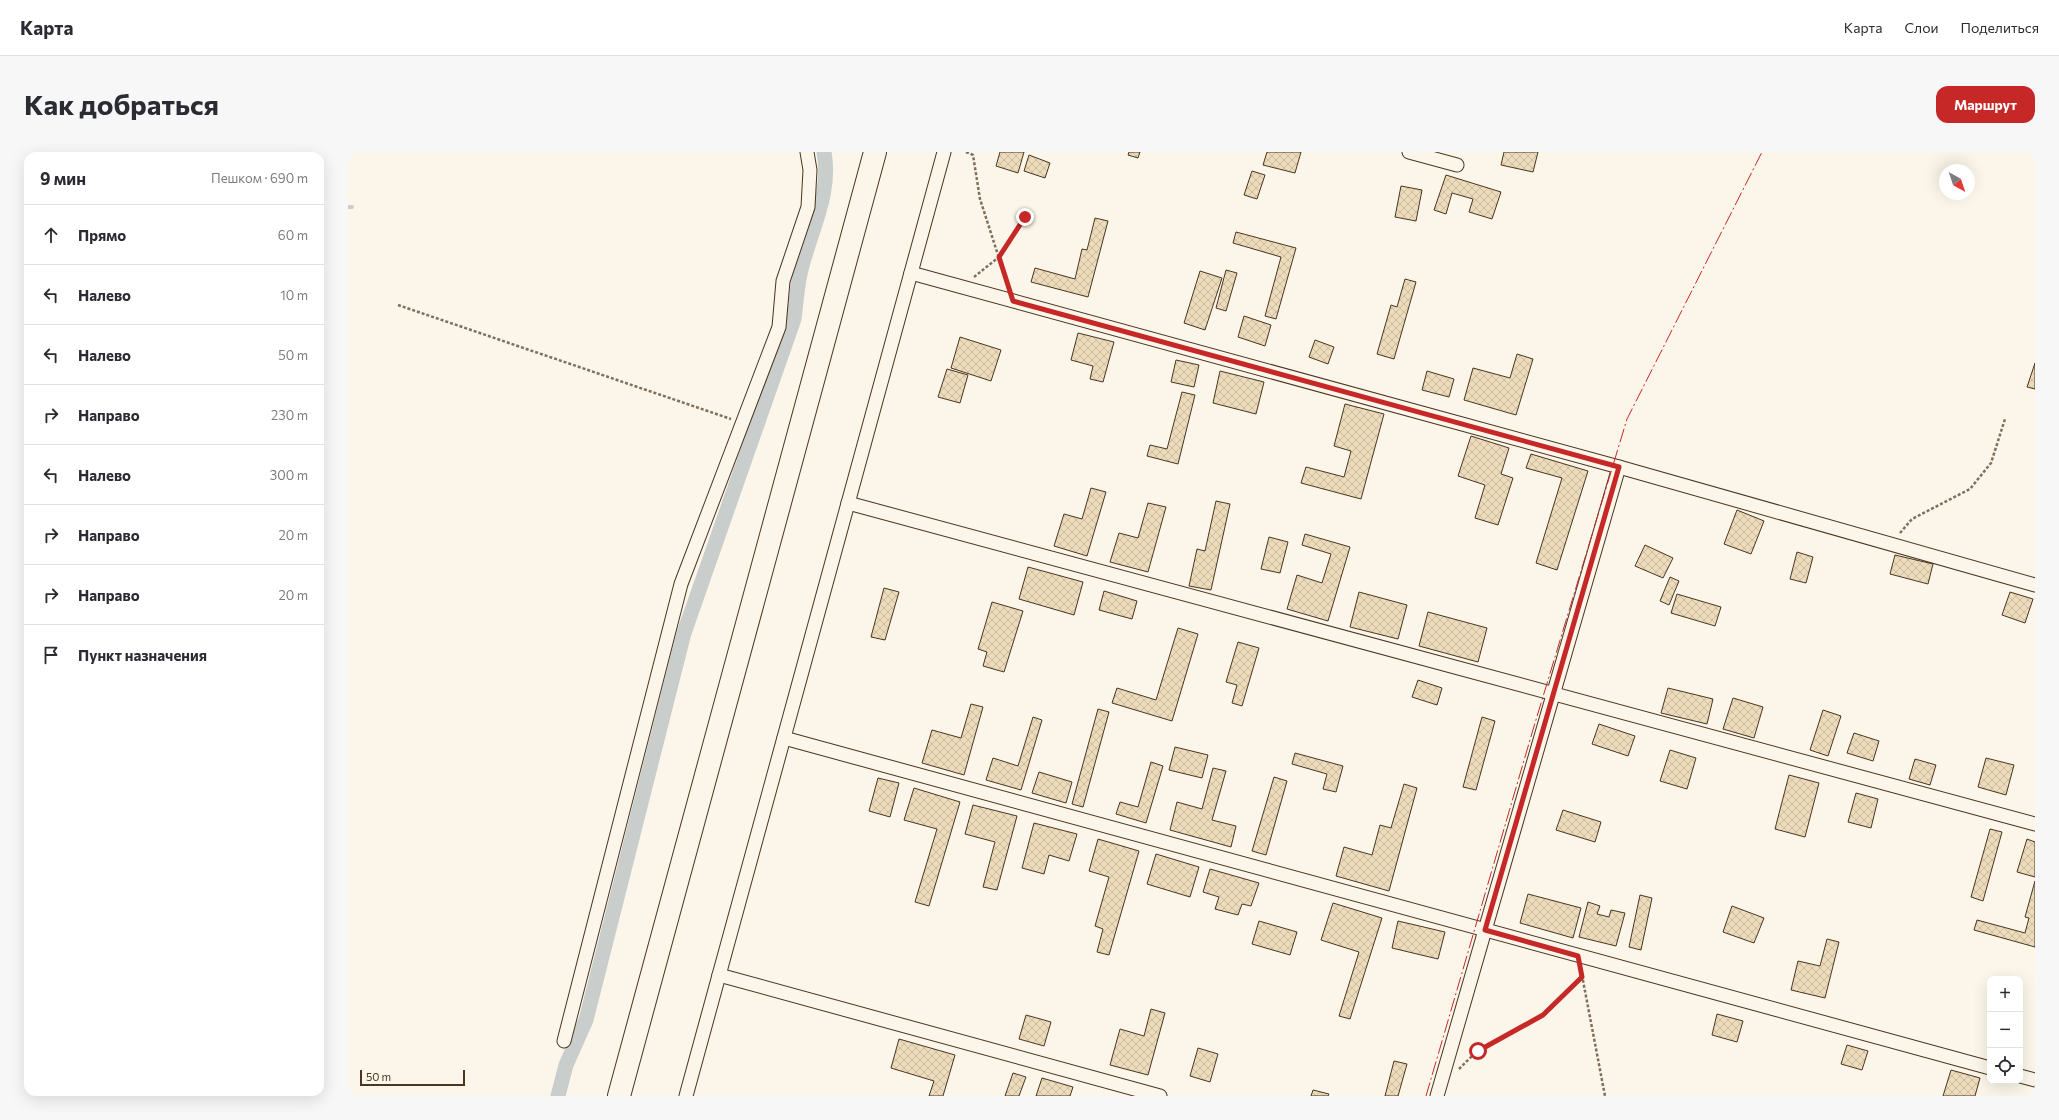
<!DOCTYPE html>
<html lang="ru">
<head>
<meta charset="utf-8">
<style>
	body { margin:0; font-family:Commissioner,sans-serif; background:#f7f7f7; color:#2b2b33 }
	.controls { position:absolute; right:12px; bottom:12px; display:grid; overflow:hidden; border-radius:8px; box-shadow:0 4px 16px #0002 }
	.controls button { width:36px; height:36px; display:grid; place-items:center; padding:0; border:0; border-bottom:1px solid #e1e1e2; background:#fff; color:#2b2b33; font:20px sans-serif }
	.compass { position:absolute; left:1591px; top:12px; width:36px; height:36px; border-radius:50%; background:#fff; box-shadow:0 4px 16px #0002; rotate:140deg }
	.scale { position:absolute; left:12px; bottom:10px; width:105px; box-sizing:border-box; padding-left:4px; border:2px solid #4a3520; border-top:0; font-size:11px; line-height:14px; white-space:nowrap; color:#4a3520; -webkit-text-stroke:3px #fbf6e9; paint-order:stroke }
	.stop { position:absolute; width:12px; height:12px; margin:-9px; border:3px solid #c62828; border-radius:50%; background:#fff }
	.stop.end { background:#c62828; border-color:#fff; box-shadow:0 1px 4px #0008 }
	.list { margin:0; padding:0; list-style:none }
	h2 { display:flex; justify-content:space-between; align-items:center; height:52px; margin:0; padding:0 16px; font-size:17px }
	h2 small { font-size:13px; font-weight:400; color:#7c7c81 }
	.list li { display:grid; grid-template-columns:26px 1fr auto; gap:12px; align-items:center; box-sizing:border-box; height:60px; padding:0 16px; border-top:1px solid #e1e1e2 }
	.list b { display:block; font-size:15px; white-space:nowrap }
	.list em { font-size:13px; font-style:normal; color:#7c7c81 }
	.icon { flex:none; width:22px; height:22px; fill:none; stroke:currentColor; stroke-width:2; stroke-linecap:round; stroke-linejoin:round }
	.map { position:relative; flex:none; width:1687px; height:944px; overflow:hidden; border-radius:12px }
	header { display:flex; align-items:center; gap:24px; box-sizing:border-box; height:56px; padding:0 20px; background:#fff; border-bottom:1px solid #e1e1e2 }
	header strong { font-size:19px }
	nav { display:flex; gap:22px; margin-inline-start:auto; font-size:14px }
	.intro { display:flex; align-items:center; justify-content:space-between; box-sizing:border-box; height:96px; padding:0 24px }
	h1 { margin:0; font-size:28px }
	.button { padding:10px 18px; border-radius:12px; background:#c62828; color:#fff; font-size:14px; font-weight:700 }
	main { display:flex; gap:24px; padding:0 24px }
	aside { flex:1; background:#fff; border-radius:12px; box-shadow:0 4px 16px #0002 }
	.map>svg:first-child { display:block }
</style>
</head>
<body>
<header>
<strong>Карта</strong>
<nav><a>Карта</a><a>Слои</a><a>Поделиться</a></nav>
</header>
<div class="intro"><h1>Как добраться</h1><a class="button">Маршрут</a></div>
<main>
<aside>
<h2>9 мин<small>Пешком · 690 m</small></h2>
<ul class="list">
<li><svg class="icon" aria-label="ahead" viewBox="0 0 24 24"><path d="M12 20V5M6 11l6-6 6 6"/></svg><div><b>Прямо</b></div><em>60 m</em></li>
<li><svg class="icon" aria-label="left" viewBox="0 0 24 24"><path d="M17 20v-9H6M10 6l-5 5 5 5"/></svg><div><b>Налево</b></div><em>10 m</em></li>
<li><svg class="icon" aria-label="left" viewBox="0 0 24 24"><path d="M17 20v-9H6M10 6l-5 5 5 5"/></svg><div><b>Налево</b></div><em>50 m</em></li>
<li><svg class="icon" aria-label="right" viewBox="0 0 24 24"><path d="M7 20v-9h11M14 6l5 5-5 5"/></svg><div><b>Направо</b></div><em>230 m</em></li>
<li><svg class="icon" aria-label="left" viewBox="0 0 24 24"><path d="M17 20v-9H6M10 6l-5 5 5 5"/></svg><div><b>Налево</b></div><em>300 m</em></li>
<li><svg class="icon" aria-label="right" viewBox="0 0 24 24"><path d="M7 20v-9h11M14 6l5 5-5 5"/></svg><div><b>Направо</b></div><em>20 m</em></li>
<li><svg class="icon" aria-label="right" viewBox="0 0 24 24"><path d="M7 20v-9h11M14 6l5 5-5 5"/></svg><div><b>Направо</b></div><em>20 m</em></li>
<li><svg class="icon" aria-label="arrive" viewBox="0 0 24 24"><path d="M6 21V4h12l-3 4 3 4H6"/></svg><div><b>Пункт назначения</b></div></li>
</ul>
</aside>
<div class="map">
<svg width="1687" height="944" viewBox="0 0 1687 944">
	<defs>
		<pattern id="building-cross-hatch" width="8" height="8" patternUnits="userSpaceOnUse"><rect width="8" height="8" fill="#ecdcbc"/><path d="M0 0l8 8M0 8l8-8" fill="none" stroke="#ccbda1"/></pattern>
	</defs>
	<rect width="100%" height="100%" fill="#fbf6e9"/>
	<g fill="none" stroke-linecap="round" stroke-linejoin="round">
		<path stroke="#c9cecd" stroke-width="4" d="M0 55H4"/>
		<path stroke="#c9cecd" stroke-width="15" d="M210 944 218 913 238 868 336 481 446 167C448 152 449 136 452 122 461 81 484 43 476 0"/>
	</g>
	<g fill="url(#building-cross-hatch)" stroke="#4a3520">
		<path d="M652 0H676L670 21 648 14Z"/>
		<path d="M781 0H792L790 6 780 3Z"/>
		<path d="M919 0H953L947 21 915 13Z"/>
		<path d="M1156 0H1190L1185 20 1153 13Z"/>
		<path d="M681 3 702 11 697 26 676 19Z"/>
		<path d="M904 19 917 23 909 47 896 43Z"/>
		<path d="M1098 23 1153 40 1144 67 1121 60 1125 47 1104 41 1098 62 1086 58Z"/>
		<path d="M1053 34 1074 38 1068 69 1047 65Z"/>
		<path d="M747 66 760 69 740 145 683 130 687 116 727 127 734 97 739 98Z"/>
		<path d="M888 80 948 96 928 167 917 164 933 105 885 91Z"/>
		<path d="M878 118 889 121 878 159 868 156Z"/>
		<path d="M852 119 874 126 857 178 836 171Z"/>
		<path d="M1057 127 1068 130 1046 207 1029 202 1043 153 1049 155Z"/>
		<path d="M896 164 923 173 917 194 890 185Z"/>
		<path d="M730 181 766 190 755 230 742 227 745 214 723 208Z"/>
		<path d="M612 185 653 198 643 229 603 216Z"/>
		<path d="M967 188 986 195 980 212 961 205Z"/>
		<path d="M1169 202 1185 207 1168 263 1116 248 1125 216 1162 226Z"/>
		<path d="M828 208 851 213 846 235 823 230Z"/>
		<path d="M1687 211V237L1679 235Z"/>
		<path d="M599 217 620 223 612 251 590 245Z"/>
		<path d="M872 219 916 230 908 262 865 251Z"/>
		<path d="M1079 219 1106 227 1101 245 1074 238Z"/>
		<path d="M834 240 847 243 830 312 799 304 802 293 819 297Z"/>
		<path d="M997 252 1036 262 1013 347 953 331 958 315 996 325 1003 299 986 294Z"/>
		<path d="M1123 284 1161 296 1153 322 1165 326 1150 373 1127 366 1137 333 1110 324Z"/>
		<path d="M1183 302 1240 319 1209 418 1188 411 1214 326 1178 316Z"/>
		<path d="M743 336 758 340 739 404 706 394 716 362 734 367Z"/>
		<path d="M868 349 882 352 863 438 841 434 849 397 857 399Z"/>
		<path d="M800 351 818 355 800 420 762 410 771 381 790 386Z"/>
		<path d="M1389 358 1416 369 1403 402 1376 392Z"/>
		<path d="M957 382 1002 395 980 469 939 457 949 423 974 431 983 402 954 393Z"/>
		<path d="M921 385 940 390 932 421 913 417Z"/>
		<path d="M1297 393 1325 406 1315 426 1287 414Z"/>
		<path d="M1449 400 1465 405 1458 431 1442 427Z"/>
		<path d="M1547 403 1585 412 1580 432 1542 422Z"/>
		<path d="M680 415 735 430 726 463 671 447Z"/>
		<path d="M1322 425 1331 429 1321 453 1312 449Z"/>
		<path d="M536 436 551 440 537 488 523 485Z"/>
		<path d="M756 439 789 449 784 467 751 458Z"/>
		<path d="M1011 440 1059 453 1050 487 1002 475Z"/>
		<path d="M1662 440 1685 447 1677 471 1654 463Z"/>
		<path d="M1329 442 1373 455 1367 474 1323 461Z"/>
		<path d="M644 450 675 459 656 520 635 514 639 500 630 497Z"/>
		<path d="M1080 460 1139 476 1130 510 1071 494Z"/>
		<path d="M830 476 850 482 824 569 764 551 769 536 808 548Z"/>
		<path d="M890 490 911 496 894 554 884 551 889 533 878 530Z"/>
		<path d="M1070 528 1094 536 1089 553 1064 545Z"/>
		<path d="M1320 536 1365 547 1359 572 1313 561Z"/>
		<path d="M1385 546 1415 555 1406 586 1375 577Z"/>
		<path d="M623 552 635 555 616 623 574 611 584 578 613 586Z"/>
		<path d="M750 557 761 560 735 655 724 652Z"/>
		<path d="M1475 558 1493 564 1480 604 1462 598Z"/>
		<path d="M685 565 694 568 673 638 638 628 645 606 670 614Z"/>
		<path d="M1134 565 1147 569 1128 638 1115 635Z"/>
		<path d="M1251 572 1287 584 1280 604 1244 592Z"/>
		<path d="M1506 581 1531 589 1525 609 1499 601Z"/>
		<path d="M827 595 860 603 854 626 821 618Z"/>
		<path d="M1322 598 1348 606 1339 637 1312 629Z"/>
		<path d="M947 601 995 614 988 640 975 637 979 622 944 612Z"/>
		<path d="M1638 606 1666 613 1658 643 1630 635Z"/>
		<path d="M1567 607 1588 613 1582 633 1561 627Z"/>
		<path d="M803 610 815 614 798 671 768 662 772 650 790 655Z"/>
		<path d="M865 616 878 619 864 668 888 674 883 695 822 678 829 650 854 657Z"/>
		<path d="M691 620 724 630 718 651 684 641Z"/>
		<path d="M1441 623 1471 631 1457 685 1427 677Z"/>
		<path d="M926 625 939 629 918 703 904 699Z"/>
		<path d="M530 626 551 631 542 665 521 659Z"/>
		<path d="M1056 632 1069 636 1041 739 988 724 996 695 1024 703 1032 673 1043 676Z"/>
		<path d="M566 636 612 650 581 754 567 750 589 677 556 668Z"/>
		<path d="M1508 641 1530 647 1523 676 1500 670Z"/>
		<path d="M625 653 669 664 649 738 635 735 647 690 617 682Z"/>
		<path d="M1215 658 1253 670 1247 690 1208 678Z"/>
		<path d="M686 671 729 682 721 709 701 703 696 722 674 716Z"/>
		<path d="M1642 677 1654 680 1635 749 1623 745Z"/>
		<path d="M750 687 791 699 761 803 749 800 755 777 747 774 761 725 741 719Z"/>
		<path d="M1679 687 1687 690V725L1669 720Z"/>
		<path d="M808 702 851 715 842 745 799 732Z"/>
		<path d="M862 717 911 731 903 754 894 752 890 763 867 757 871 745 855 740Z"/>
		<path d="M1687 729V795L1626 778 1629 768 1677 781 1681 766 1677 765Z"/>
		<path d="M1180 742 1233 756 1225 786 1172 771Z"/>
		<path d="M1292 743 1304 746 1293 798 1281 795Z"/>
		<path d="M1240 750 1252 754 1249 762 1261 765 1263 758 1277 761 1268 794 1231 785Z"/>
		<path d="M985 751 1034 766 1002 867 991 864 1011 800 973 788Z"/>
		<path d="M1384 754 1416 766 1406 791 1375 780Z"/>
		<path d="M911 769 949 780 942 803 904 792Z"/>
		<path d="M1050 769 1097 780 1090 807 1044 796Z"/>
		<path d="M1479 787 1491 790 1477 846 1443 838 1450 809 1472 814Z"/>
		<path d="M803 857 817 861 800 923 762 913 772 877 796 884Z"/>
		<path d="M1369 862 1395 869 1389 890 1364 883Z"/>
		<path d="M678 863 703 870 696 894 671 887Z"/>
		<path d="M551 887 607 903 595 944H581L586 929 543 916Z"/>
		<path d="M1499 893 1520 899 1514 918 1493 912Z"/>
		<path d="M850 896 870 902 862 930 842 924Z"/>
		<path d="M1046 909 1059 912 1050 944H1037Z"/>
		<path d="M1603 918 1632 926 1627 944H1595Z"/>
		<path d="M665 921 678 925 671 944H657Z"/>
		<path d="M694 926 725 935 722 944H688Z"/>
		<path d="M965 938 981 942 980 944H963Z"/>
	</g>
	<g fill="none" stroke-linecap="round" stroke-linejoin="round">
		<defs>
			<g id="street">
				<path d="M1061 0 1109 13"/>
				<path d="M563 121 1271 315 1687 433"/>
				<path d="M500 351 1687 672"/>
				<path d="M436 586 1642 916"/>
				<path d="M371 823 812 944"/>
				<path d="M216 889 333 432 431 175 435 129 460 55 462 18 459 0"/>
				<path d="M1672 924 1687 928"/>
				<path d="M338 944 596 0"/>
				<path d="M1089 944 1271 315"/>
			</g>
			<path id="highway" d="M271 944 527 0"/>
		</defs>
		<use href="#street" stroke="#4a3520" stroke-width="15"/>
		<use href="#highway" stroke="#4a3520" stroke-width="24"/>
		<g stroke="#7f6f5c" stroke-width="2.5" stroke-dasharray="3 2" stroke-linecap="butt">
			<path d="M618 0 625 3 632 47 660 134"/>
			<path d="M626 125 651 105 677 65"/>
			<path d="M50 153 383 267"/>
			<path d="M1552 381 1564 367 1622 337 1643 311 1657 267"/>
			<path d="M1233 818 1257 944"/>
			<path d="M1111 917 1129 899 1195 863 1234 825"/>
		</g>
		<use href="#street" stroke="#fbf6e9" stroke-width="13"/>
		<use href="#highway" stroke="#fbf6e9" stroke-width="22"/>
		<path stroke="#c62828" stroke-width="1" stroke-dasharray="14 3 2 3" stroke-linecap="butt" d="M1078 944 1184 581 1279 267 1414 0"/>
	</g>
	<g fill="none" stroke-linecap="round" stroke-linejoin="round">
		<path stroke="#c62828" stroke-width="5" d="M677 65 651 105 665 149 1271 315 1137 778 1230 804 1234 825 1195 863 1130 899"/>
	</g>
</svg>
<div class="controls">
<button>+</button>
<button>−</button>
<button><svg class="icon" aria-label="locate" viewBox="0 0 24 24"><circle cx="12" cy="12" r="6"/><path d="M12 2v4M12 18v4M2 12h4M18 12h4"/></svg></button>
</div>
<svg class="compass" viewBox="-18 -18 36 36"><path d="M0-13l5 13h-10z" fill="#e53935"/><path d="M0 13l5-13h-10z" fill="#7c7c81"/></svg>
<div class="scale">50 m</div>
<div class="stop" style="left:1130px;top:899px"></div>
<div class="stop end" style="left:677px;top:65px"></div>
</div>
</main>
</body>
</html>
